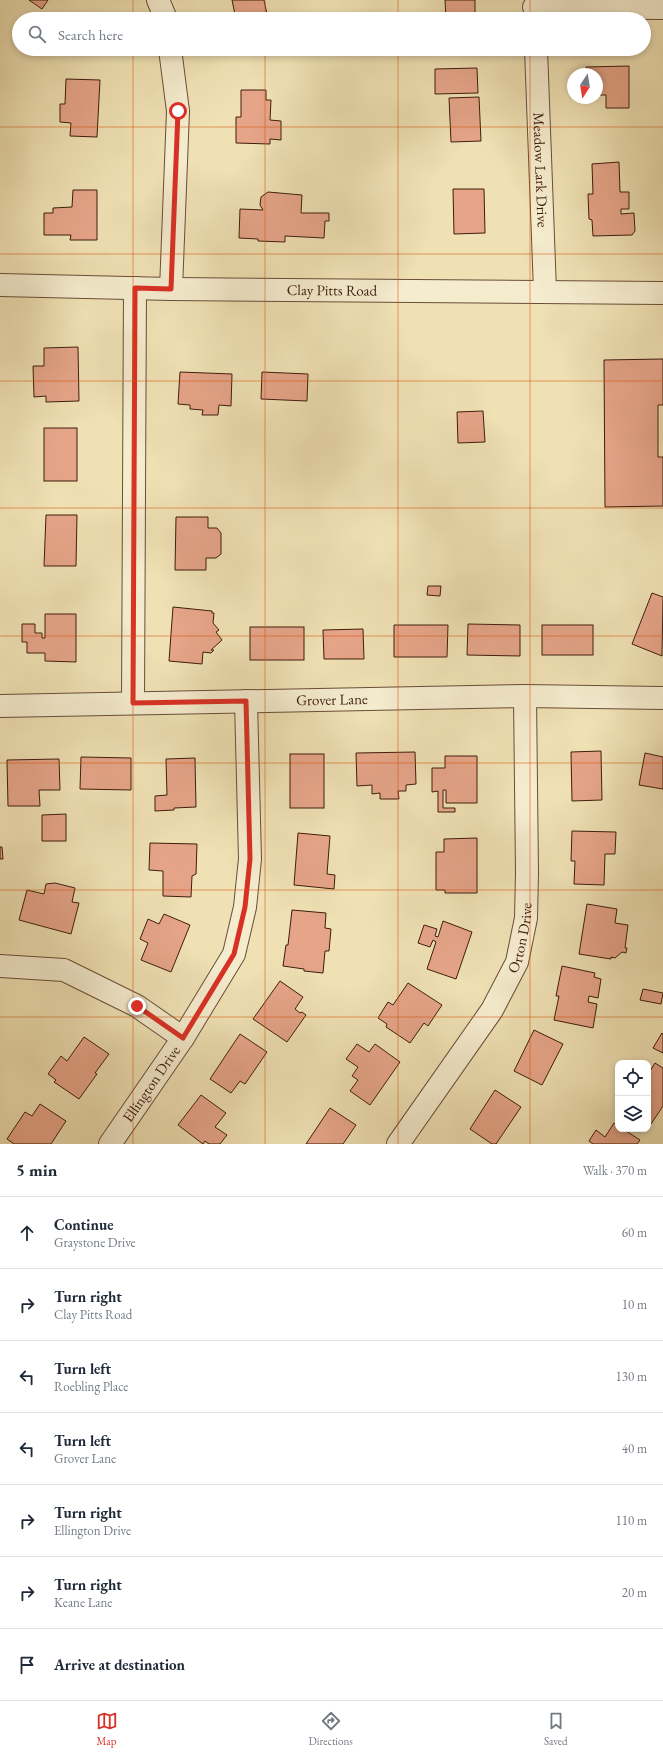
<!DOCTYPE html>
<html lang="en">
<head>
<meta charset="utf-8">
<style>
	body { margin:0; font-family:"EB Garamond",serif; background:#f6f6f7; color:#1f2937 }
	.controls { position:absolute; right:12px; bottom:12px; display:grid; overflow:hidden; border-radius:8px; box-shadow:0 2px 6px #0003 }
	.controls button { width:36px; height:36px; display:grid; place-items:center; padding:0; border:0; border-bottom:1px solid #e0e1e3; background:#fff; color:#1f2937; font:20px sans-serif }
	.compass { position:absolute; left:567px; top:68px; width:36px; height:36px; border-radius:50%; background:#fff; box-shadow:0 2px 6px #0003; rotate:192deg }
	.stop { position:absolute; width:12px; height:12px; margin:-9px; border:3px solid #d93025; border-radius:50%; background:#fff }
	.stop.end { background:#d93025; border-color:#fff; box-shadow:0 1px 4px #0008 }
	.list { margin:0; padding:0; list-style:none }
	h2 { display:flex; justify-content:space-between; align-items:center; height:52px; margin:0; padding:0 16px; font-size:17px }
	h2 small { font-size:13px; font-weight:400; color:#747a83 }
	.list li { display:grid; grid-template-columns:26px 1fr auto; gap:12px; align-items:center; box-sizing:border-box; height:72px; padding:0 16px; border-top:1px solid #e0e1e3 }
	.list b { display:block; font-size:15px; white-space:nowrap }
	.list p { margin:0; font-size:13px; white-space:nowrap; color:#747a83 }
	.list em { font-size:13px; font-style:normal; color:#747a83 }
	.icon { flex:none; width:22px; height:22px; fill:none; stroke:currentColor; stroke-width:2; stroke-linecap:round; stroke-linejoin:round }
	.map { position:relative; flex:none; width:663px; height:1144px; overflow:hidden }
	.search { position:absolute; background:#fff; box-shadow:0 2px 6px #0003; left:12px; right:12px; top:12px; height:44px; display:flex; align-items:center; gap:10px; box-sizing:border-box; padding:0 14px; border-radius:22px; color:#747a83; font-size:15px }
	.sheet { height:556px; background:#fff }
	nav { display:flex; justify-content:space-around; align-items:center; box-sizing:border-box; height:56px; border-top:1px solid #e0e1e3; background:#fff; font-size:11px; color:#747a83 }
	nav a { display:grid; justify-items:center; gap:2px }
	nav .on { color:#d93025 }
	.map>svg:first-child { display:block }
</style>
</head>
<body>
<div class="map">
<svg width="663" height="1144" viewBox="0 0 663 1144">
	<rect width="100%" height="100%" fill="#efe1b4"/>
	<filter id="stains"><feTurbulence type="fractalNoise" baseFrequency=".005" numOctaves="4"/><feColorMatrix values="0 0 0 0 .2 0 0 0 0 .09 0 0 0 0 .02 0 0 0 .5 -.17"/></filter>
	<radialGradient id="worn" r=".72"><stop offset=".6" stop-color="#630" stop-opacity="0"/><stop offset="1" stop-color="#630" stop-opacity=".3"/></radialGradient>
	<g fill="#e6a589" stroke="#3e1c0d">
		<path d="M29 0H48L42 9Z"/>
		<path d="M232 0H264L268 19H236Z"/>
		<path d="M445 0H475V19H440L446 18Z"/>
		<path d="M629 66V108H606V95H597V74H586V67Z"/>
		<path d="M477 68 478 93 435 94V69Z"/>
		<path d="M66 79 100 80 97 137 70 136 71 123 60 122V104H65Z"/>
		<path d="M241 90H266V100H271L270 120 281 121V140L270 139V144L236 143V117H241Z"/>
		<path d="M479 97 481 141 451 142 449 98Z"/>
		<path d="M619 162 620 192H629V209H621V214L634 213 635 231 632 235 593 236 592 220 589 219 588 194H593L592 164Z"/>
		<path d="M453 189H484L485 233 454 234Z"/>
		<path d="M73 190H97V240H70L71 235H44V213H53V208L72 207Z"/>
		<path d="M268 192 302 195 301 213H329V221H325L324 238 285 236V242L258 241V239L239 238 240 209 263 210 260 205 261 197Z"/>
		<path d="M78 347 79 401 46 402V396L34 397 33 366H44V348Z"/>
		<path d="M663 359V405H658V457H663V506L605 507 604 360Z"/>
		<path d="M180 372 232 374 231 406 219 405 218 415H202L203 410 190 409V405L178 404Z"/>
		<path d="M262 372 308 374 307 401 261 399Z"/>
		<path d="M483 411 485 442 458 443 457 412Z"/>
		<rect x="44" y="428" width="33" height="53"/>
		<path d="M46 515H77L76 566H44Z"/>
		<path d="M176 517H208V528H217L221 533V554L216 558H206V570H175Z"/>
		<path d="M428 586H441L440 596 427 595Z"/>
		<path d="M652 593 663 597 662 656 632 644Z"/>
		<path d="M173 607 212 611V613H214L213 623 219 630 216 632 222 640 211 650H214L211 653 203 652 202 664 169 661Z"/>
		<path d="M45 614H76V662L45 661V653H27V642H22V624H35V633H42V638H45Z"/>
		<path d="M468 624 520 625V656L467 655Z"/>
		<path d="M394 625H448L447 657H394Z"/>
		<rect x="542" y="625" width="51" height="30"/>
		<rect x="250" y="627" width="54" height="33"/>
		<path d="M363 629 364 659H324L323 630Z"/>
		<path d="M601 751 602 800 572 801 571 752Z"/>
		<path d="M415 752 416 784 406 785V791H398L399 799H380V793L372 794V785L357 786 356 753Z"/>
		<path d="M645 753 663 757V789L639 785Z"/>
		<rect x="290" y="754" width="34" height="54"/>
		<path d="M445 756H477V803H446V790H443V808H455V812H438V791L432 792V768H445Z"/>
		<path d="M81 757 131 758V790L80 789Z"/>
		<path d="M195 758 196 807 174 808V810L155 811V796L167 795 166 759Z"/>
		<path d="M59 759 60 790H39L40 806H8L7 760Z"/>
		<path d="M66 814V841H42V815Z"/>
		<path d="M572 831 616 832 615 854H605L604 885 574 884 575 861H571Z"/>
		<path d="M298 833 330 836 327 874 335 875 334 889 294 885Z"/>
		<path d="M477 838V893H445V890H436V852H444V839Z"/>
		<path d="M150 843 197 844 196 874 192 876 191 897 163 896V871L149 870Z"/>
		<path d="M0 847H2L3 859H0Z"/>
		<path d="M55 883 75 888 72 902 79 903 71 934 19 920 27 890 44 894 46 884Z"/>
		<path d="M587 904 617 909 615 923 628 925 625 948H627L626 953 622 952 615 958 611 957V959L579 954Z"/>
		<path d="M292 910 326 913 325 928 331 929 329 951H325L323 973 304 971V969L283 966 286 945H288Z"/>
		<path d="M164 914 190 925 171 972 141 960 148 943 140 939 148 919 159 924Z"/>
		<path d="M443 921 472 932 456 979 427 969 436 942 433 940 430 947 418 943 424 925 437 929 435 936 438 937Z"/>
		<path d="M562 966 595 973 594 977 601 979 598 998 589 996 588 1002 597 1004 593 1028 554 1020 559 996H556Z"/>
		<path d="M280 981 303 997 295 1009 300 1013 302 1012 306 1015 287 1042 253 1019Z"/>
		<path d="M408 983 442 1005 428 1026 424 1023 410 1043 386 1027 387 1024 378 1018 388 1002 393 1005Z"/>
		<path d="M643 989 663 993 661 1004 640 1000Z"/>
		<path d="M534 1030 563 1044 542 1085 514 1071Z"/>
		<path d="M662 1033 663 1034V1053L653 1048Z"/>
		<path d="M240 1034 267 1052 245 1084 240 1081 231 1093 210 1079Z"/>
		<path d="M84 1037 109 1054 95 1073 97 1074 79 1099 54 1082 56 1080 48 1074 61 1056 67 1061Z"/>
		<path d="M357 1044 369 1052 375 1044 400 1062 370 1105 350 1091 358 1080 352 1076 358 1067 346 1059Z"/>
		<path d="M655 1063 663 1068V1106L651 1124 648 1123V1074Z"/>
		<path d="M495 1090 521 1107 496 1144H492L470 1129Z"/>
		<path d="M201 1095 226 1113 215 1127 227 1135 220 1144H209L205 1141 203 1144 178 1125Z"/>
		<path d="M40 1104 66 1121 51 1144H14L7 1139 25 1112 32 1116Z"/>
		<path d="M330 1108 356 1125 343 1144H306Z"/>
		<path d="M614 1123 618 1126V1129H623L640 1140 637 1144H593L589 1141 596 1130 605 1137Z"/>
	</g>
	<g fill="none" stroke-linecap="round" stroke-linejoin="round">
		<defs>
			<g id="minor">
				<path d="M158 0 166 19"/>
				<path d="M534 7 663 8"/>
				<path d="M170 49 178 111 171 289"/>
				<path id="s1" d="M536 49 545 291"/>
				<path id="s2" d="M0 285 171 289 663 293"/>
				<path d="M133 703 135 288"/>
				<path id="s3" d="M0 706 525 696 663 698"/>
				<path d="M0 966 64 970 137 1006 183 1038"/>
				<path id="s4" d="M110 1144 183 1038 234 954 245 907 250 859 246 701"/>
				<path id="s5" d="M398 1144 492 1010 517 962 526 918 527 873 525 696"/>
			</g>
		</defs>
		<use href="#minor" stroke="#6a4d37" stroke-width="24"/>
		<use href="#minor" stroke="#f5ecce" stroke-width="22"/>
	</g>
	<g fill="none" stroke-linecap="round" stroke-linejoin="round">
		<path stroke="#d93025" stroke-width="5" d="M137 1006 183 1038 234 954 245 907 250 859 246 701 133 703 135 288 171 289 178 111"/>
	</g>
	<path fill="none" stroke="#d7530c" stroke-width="1" stroke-opacity="0.55" d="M133 0V19M265 0V19M398 0V19M530 0V19M133 49V1144M265 49V1144M398 49V1144M530 49V1144M0 127H663M0 254H663M0 381H663M0 508H663M0 636H663M0 763H663M0 890H663M0 1017H663"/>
	<g text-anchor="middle" stroke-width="3" stroke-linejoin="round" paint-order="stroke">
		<g font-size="15" fill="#3e1c0d" stroke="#f5ecce">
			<text dy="5" stroke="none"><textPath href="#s1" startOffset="121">Meadow Lark Drive</textPath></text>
			<text dy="5" stroke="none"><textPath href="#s2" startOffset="332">Clay Pitts Road</textPath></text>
			<text dy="5" stroke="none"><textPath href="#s3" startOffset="332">Grover Lane</textPath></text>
			<text dy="5" stroke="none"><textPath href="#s5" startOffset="242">Orton Drive</textPath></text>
			<text dy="5" stroke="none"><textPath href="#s4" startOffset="73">Ellington Drive</textPath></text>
		</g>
	</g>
	<rect width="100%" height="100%" filter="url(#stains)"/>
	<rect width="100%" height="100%" fill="url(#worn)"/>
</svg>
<div class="controls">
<button><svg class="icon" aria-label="locate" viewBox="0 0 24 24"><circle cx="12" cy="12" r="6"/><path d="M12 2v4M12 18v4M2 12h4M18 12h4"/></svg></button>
<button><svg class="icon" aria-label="layers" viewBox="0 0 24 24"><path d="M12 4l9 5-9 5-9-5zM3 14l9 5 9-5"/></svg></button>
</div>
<svg class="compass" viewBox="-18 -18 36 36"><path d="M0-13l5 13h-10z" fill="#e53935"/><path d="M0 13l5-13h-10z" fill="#747a83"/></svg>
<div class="stop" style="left:178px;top:111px"></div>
<div class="stop end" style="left:137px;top:1006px"></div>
<div class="search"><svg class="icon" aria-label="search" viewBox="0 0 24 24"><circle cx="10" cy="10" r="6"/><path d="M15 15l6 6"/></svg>Search here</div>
</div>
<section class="sheet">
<h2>5 min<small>Walk · 370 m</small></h2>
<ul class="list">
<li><svg class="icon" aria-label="ahead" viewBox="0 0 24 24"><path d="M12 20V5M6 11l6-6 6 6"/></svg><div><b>Continue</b><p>Graystone Drive</p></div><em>60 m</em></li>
<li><svg class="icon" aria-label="right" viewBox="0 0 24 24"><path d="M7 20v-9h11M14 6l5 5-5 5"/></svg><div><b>Turn right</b><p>Clay Pitts Road</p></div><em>10 m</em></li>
<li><svg class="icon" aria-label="left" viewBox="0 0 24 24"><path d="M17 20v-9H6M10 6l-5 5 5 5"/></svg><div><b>Turn left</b><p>Roebling Place</p></div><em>130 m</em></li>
<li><svg class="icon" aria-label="left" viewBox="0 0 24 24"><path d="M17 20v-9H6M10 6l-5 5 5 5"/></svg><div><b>Turn left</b><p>Grover Lane</p></div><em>40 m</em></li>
<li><svg class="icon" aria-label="right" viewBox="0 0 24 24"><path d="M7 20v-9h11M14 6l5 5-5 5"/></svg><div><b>Turn right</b><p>Ellington Drive</p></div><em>110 m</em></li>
<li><svg class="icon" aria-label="right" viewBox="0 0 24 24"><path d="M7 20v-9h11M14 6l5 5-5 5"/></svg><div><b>Turn right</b><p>Keane Lane</p></div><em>20 m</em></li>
<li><svg class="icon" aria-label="arrive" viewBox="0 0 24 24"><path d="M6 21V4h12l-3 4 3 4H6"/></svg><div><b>Arrive at destination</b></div></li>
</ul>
</section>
<nav>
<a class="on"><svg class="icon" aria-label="map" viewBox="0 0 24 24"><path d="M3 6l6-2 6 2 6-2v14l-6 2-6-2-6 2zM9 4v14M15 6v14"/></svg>Map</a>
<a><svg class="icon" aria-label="directions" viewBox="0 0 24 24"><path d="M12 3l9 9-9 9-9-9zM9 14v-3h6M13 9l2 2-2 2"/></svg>Directions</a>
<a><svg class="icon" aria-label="saved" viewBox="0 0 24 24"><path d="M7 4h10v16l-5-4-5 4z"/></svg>Saved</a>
</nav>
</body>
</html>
